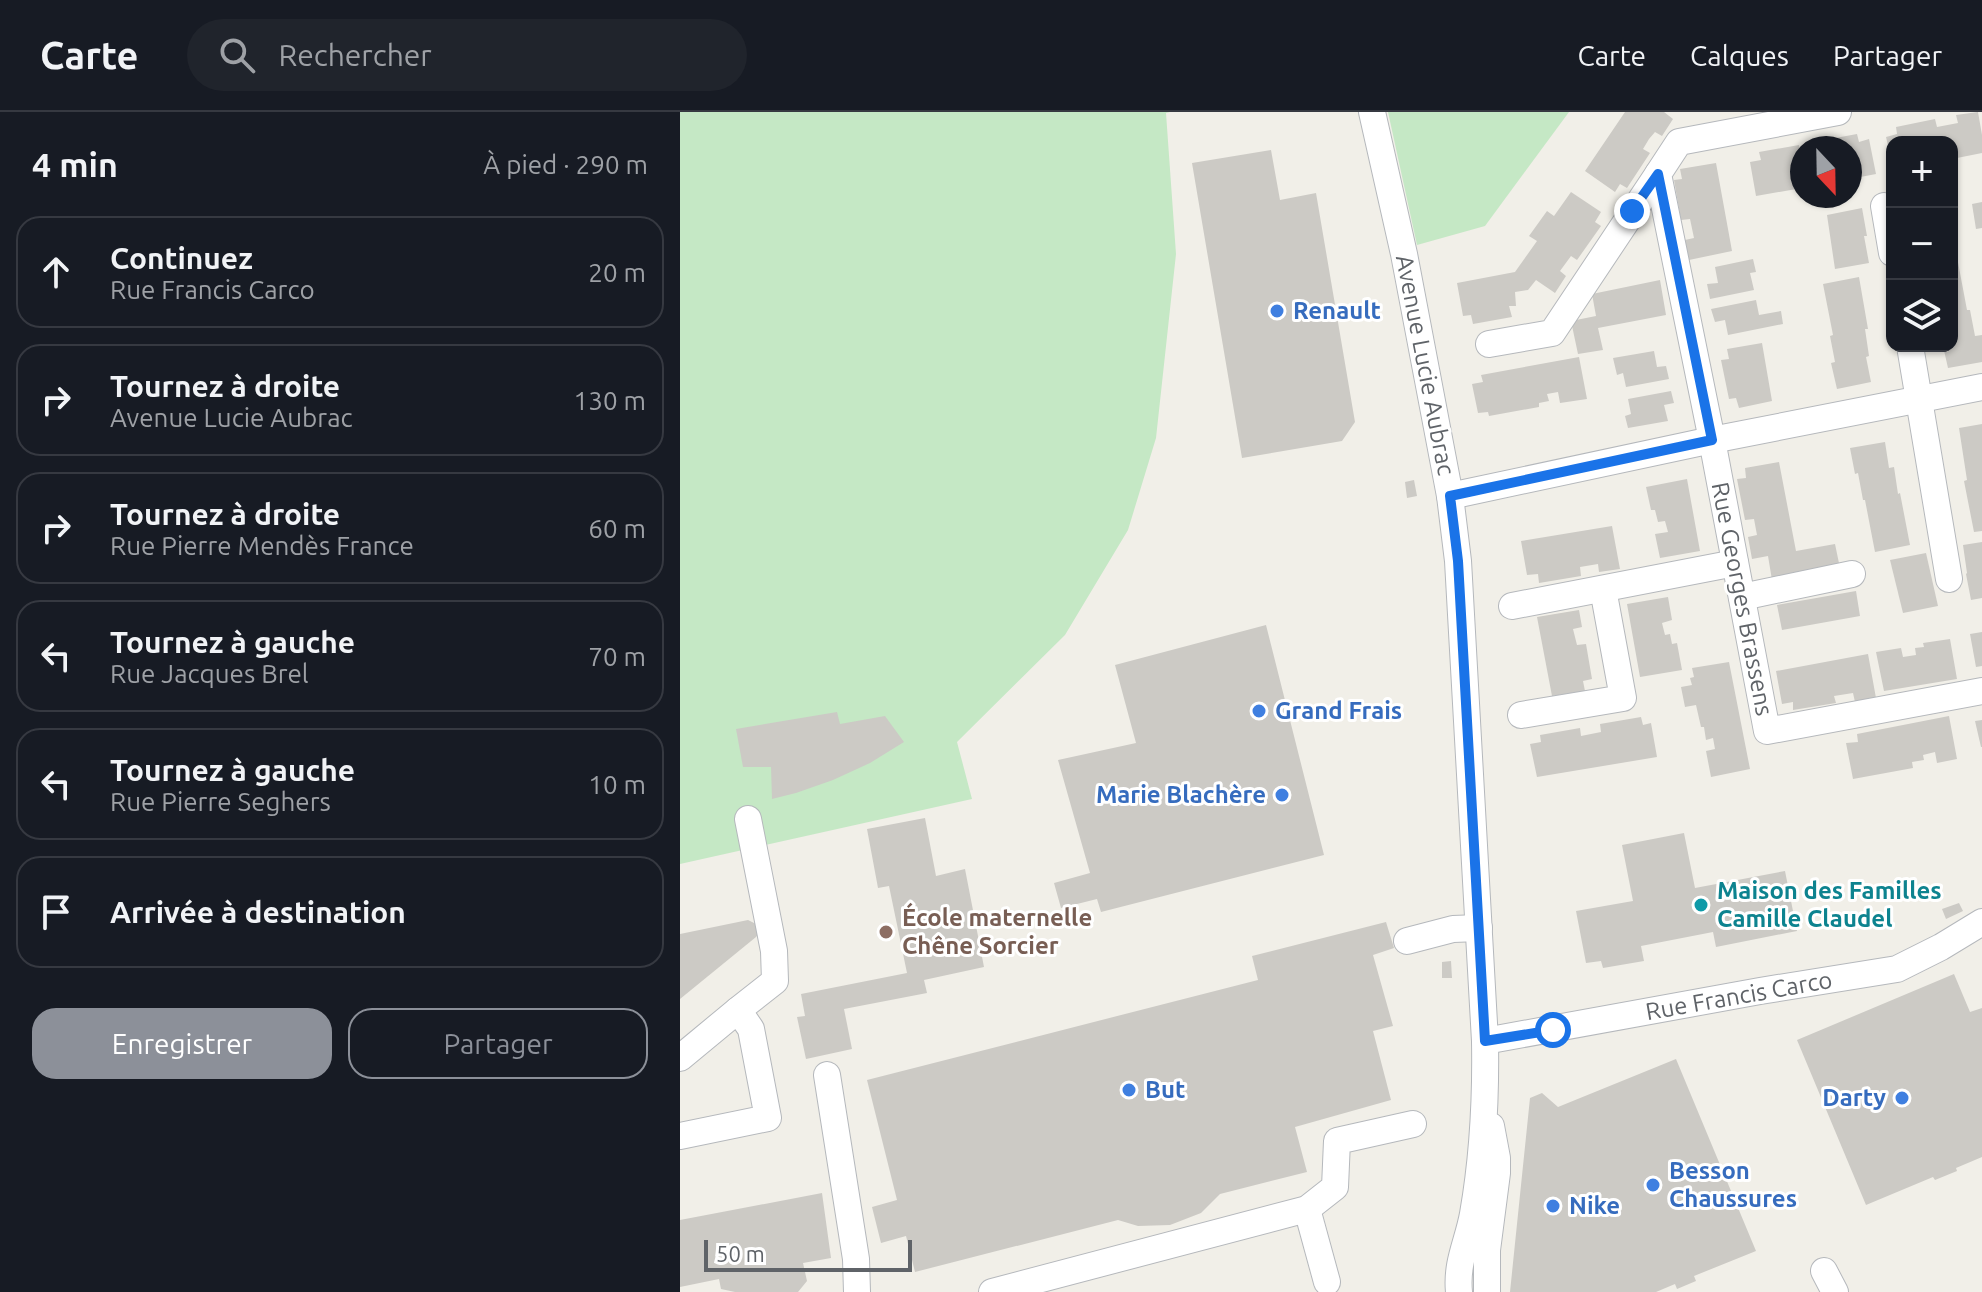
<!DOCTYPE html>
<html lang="fr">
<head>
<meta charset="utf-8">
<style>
	body { margin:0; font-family:Ubuntu,sans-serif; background:#20242c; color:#f1f3f6 }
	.controls { position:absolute; right:24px; top:24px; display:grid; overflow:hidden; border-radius:16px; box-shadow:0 2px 6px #0004 }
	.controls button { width:72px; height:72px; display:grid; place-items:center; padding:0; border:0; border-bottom:2px solid #363941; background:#171b24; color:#f1f3f6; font:40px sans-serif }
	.compass { position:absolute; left:1110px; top:24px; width:72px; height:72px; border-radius:50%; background:#171b24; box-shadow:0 2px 6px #0004; rotate:158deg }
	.scale { position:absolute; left:24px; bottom:20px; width:208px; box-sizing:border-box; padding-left:8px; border:4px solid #5f6368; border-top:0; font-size:22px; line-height:28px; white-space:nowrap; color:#5f6368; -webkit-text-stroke:6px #fff; paint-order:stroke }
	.stop { position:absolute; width:24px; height:24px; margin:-18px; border:6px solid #1a73e8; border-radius:50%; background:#fff }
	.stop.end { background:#1a73e8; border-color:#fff; box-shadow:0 2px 8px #0008 }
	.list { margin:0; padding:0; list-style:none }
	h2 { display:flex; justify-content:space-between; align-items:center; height:104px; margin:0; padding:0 32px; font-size:34px }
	h2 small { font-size:26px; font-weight:400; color:#9ea1a6 }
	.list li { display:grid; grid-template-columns:52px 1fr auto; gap:24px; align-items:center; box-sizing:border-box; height:112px; margin:0 16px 16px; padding:0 16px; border:2px solid #363941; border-radius:24px }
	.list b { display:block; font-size:30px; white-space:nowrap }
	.list p { margin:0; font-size:26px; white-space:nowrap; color:#9ea1a6 }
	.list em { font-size:26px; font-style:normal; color:#9ea1a6 }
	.actions { display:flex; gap:16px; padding:24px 32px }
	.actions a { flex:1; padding:18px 0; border:2px solid #8c9099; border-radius:24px; text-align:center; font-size:28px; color:#8c9099 }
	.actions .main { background:#8c9099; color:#fff }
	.icon { flex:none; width:44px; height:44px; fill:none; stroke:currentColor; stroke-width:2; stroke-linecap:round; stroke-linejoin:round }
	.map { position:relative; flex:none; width:1302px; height:1180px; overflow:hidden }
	header { display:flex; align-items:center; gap:48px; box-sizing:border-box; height:112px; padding:0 40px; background:#171b24; border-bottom:2px solid #363941 }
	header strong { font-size:38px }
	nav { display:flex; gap:44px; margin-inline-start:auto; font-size:28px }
	.search { width:560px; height:72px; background:#20242c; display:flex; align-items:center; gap:20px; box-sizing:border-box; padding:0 28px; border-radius:44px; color:#9ea1a6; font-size:30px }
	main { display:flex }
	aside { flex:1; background:#171b24 }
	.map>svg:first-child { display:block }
</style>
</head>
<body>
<header>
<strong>Carte</strong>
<div class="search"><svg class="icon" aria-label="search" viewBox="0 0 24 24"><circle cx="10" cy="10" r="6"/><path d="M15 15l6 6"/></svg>Rechercher</div>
<nav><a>Carte</a><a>Calques</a><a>Partager</a></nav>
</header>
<main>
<aside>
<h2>4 min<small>À pied · 290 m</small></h2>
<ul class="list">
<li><svg class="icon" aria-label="ahead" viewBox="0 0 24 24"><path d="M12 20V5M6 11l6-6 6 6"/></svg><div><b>Continuez</b><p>Rue Francis Carco</p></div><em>20 m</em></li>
<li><svg class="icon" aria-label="right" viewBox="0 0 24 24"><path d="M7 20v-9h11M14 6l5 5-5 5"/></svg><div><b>Tournez à droite</b><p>Avenue Lucie Aubrac</p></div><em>130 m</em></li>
<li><svg class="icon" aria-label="right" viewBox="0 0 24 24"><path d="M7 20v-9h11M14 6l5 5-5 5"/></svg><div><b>Tournez à droite</b><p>Rue Pierre Mendès France</p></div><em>60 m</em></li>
<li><svg class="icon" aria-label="left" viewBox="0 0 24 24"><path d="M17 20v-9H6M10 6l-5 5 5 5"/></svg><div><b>Tournez à gauche</b><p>Rue Jacques Brel</p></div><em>70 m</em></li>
<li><svg class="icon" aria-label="left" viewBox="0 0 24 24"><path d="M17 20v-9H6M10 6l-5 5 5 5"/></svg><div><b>Tournez à gauche</b><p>Rue Pierre Seghers</p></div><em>10 m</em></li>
<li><svg class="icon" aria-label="arrive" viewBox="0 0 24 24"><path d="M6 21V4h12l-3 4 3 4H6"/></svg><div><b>Arrivée à destination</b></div></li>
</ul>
<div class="actions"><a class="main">Enregistrer</a><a>Partager</a></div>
</aside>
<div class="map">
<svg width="1302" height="1180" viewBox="0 0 1302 1180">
	<rect width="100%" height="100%" fill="#f1efe8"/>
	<g fill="#c5e8c5">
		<path d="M0 0H490L486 1 496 142 476 326 448 418 385 523 277 630 292 687 0 752Z"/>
		<path d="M708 0H889L805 114 737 133Z"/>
	</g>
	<g fill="#cccac5">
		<path d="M945 0H984L993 7 982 24 975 20 969 27 963 37 970 41 947 76 940 72 935 80 905 59Z"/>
		<path d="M1298 0 1302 23V41L1272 47V30H1212V47H1211L1206 25 1217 22 1216 15 1255 7 1257 15 1278 11 1276 3Z"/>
		<path d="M1177 22 1179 30 1189 27 1196 62 1170 67V36H1140L1139 29Z"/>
		<path d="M1119 33 1120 40H1122V76L1076 84 1070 50 1081 48 1079 40Z"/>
		<path d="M591 38 600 88 636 81 675 310 662 329 562 346 512 51Z"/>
		<path d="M1036 51 1052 139 1009 148 1005 128 1014 126 1010 107 1001 108 994 68 1002 67 1000 57Z"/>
		<path d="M891 80 921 100 915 110 921 114 897 148 891 144 880 159 886 164 875 181 856 168 848 178 835 180 836 194H829L832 205 793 212 791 203 783 204 777 171 835 160 857 129 849 124 867 99 874 104Z"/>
		<path d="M1302 90V116L1296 117 1292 92Z"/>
		<path d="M1182 96 1187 124H1184L1189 151 1155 157 1147 103Z"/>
		<path d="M1277 145 1287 198H1290L1295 224 1302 223V250L1268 256 1263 234H1272V146Z"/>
		<path d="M1073 147 1076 160 1070 161 1074 178 1030 187 1027 172 1038 171 1035 155Z"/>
		<path d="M1179 165 1188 217H1185L1189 244 1186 245 1191 270 1157 277 1151 251 1155 250 1150 224 1153 223 1143 172Z"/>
		<path d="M980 168 986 203 918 216 923 238 898 242 891 209 916 204 912 182Z"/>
		<path d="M1076 188 1079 203 1101 199 1103 212 1048 223 1045 208 1035 210 1031 197Z"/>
		<path d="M1082 231 1092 289 1059 296 1056 286 1049 287 1041 248 1049 247 1047 237Z"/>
		<path d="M974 239 977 255 986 254 989 267 946 275 943 261 937 263 933 246Z"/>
		<path d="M899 245 907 287 880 291 878 280 867 282 869 289 859 291V295L809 304 808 300 798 301 792 272 803 270 801 263Z"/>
		<path d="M991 279 994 291 984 293 988 309 948 316 945 304 951 302 948 287Z"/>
		<path d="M1302 312V419L1294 420 1284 369 1287 368 1279 316Z"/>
		<path d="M1205 330 1209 356 1214 355 1218 382 1220 381 1230 433 1195 440 1185 388H1183L1178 361 1175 362 1170 336Z"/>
		<path d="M1099 350 1116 439 1155 432 1160 456 1092 468 1088 444 1072 447 1068 425 1077 423 1074 407 1065 408 1057 367 1066 366 1065 356Z"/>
		<path d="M1007 367 1020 439 980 446 975 422 988 420 985 409 978 410 975 398H971L966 375Z"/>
		<path d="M734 368 737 384 727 386 725 370Z"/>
		<path d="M932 414 940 457 919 460 918 452 900 455 901 464 859 471 858 462 847 463 841 429Z"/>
		<path d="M1302 430V486L1291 488 1286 462 1287 461 1283 433Z"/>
		<path d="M1246 441 1258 494 1223 501 1210 448Z"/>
		<path d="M1176 479 1180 504 1102 518 1097 493Z"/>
		<path d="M988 485 992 508 982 511 985 523 990 522 992 532 997 531 1002 558 960 565 947 492Z"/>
		<path d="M899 498 902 515 893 517 897 533 906 532 912 567 903 569 905 579 872 584 857 505Z"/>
		<path d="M586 513 644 743 421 800 417 787 381 796 374 771 410 761 378 648 456 631 435 553Z"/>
		<path d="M1302 520V554L1296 555 1290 522Z"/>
		<path d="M1270 527 1277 567 1204 579 1196 540 1221 536 1223 545 1236 543 1235 536 1244 535 1243 531Z"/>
		<path d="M1188 542 1196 586 1175 590 1173 581 1154 584 1156 591 1113 598V590L1102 592 1096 559Z"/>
		<path d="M1049 550 1070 657 1031 665 1026 639 1035 637 1033 626 1026 628 1024 615H1021L1016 593 1005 595 1001 575 1012 573 1010 566 1014 565 1012 556Z"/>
		<path d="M157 600 160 612 205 604 224 630 190 651 153 668 116 681 92 687 91 655H63L56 617Z"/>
		<path d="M1269 604 1277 647 1257 651 1255 640 1243 643 1244 648 1232 650 1233 656 1173 667 1166 631 1178 630 1177 622Z"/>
		<path d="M961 605 963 613 971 611 977 645 857 665 850 632 861 630 860 623 900 616 901 624 921 620 920 612Z"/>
		<path d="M1302 608V635H1301L1295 609Z"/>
		<path d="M245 706 256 764 285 757 304 855 244 868 247 881 164 897 172 937 126 947 117 905 125 904 121 882 227 861 209 774 198 776 187 717Z"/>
		<path d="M1004 721 1015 776 1105 759 1117 819 1036 835 1033 820 961 834 964 849 923 856 921 849 906 851 896 799 953 789 942 733Z"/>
		<path d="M1279 791 1283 799 1266 807 1262 797Z"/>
		<path d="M68 808 78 813 80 819 76 825 0 887V822Z"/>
		<path d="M706 810 714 836 693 843 713 914 693 919 711 988 615 1015 627 1060 540 1082 521 1101 490 1113 458 1114 438 1108 235 1160 226 1124 201 1131 192 1095 217 1088 187 968 578 868 572 844Z"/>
		<path d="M771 849 772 866H762V850Z"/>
		<path d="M1274 862 1290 900 1302 896V1045L1276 1056 1277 1059 1255 1068 1253 1065 1186 1093 1117 928Z"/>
		<path d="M996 947 1076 1139 1014 1164 1016 1169 997 1177 995 1172 976 1180H830L850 986 862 981 878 995Z"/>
		<path d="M142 1081 151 1146 123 1151 127 1169 118 1180H55L41 1177 39 1167 0 1175V1108Z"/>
	</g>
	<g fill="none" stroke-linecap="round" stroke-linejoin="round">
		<defs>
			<g id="minor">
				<path d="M692 0 724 142 770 384 778 449 805 929C806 987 803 1045 793 1102 788 1130 776 1150 779 1180"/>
				<path d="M1158 0 999 30 978 62 1032 328 1087 619 1302 579"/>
				<path d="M1204 94 1212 141"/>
				<path d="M809 232 872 221 978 62"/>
				<path d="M1230 234 1269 467"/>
				<path d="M770 384 1032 328 1302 275"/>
				<path d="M1062 485 1172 462"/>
				<path d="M832 494 1055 451"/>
				<path d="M841 603 943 586 923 477"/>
				<path d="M727 829 773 817 799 816"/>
				<path d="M58 898 95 869 94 839 68 707"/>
				<path d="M805 929 1080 879 1217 857 1261 835 1302 810"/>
				<path d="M0 946 58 898 71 917 88 1006 0 1024"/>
				<path d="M147 963 176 1147 177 1180"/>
				<path d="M627 1097 647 1170"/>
				<path d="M1144 1159 1155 1180"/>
				<path d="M312 1180 627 1097 655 1075 657 1029 733 1012"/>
				<path d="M807 1180V1138L817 1061V1046L811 1014"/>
			</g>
		</defs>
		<use href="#minor" stroke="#b5b8bc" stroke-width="28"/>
		<use href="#minor" stroke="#fff" stroke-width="26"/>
	</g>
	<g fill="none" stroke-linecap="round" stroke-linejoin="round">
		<path stroke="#1a73e8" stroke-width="10" d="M873 918 805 929 778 449 770 384 1032 328 978 62 952 99"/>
	</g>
	<g fill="#3f7fe0" stroke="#fff" stroke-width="3">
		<circle cx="597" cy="199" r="8"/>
		<circle cx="579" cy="599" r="8"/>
		<circle cx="602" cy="683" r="8"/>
		<circle cx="449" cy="978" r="8"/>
		<circle cx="1222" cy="986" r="8"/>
		<circle cx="973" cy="1073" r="8"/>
		<circle cx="873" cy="1094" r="8"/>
	</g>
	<circle fill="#0f9aa8" stroke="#fff" stroke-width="3" cx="1021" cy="793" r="8"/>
	<circle fill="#8d6e63" stroke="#fff" stroke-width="3" cx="206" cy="820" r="8"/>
	<g text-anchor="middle" stroke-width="6" stroke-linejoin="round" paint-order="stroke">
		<g font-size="24" font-weight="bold" fill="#366cbe" stroke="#fff" text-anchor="start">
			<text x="613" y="207">Renault</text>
			<text x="595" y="607">Grand Frais</text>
			<text x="586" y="691" text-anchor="end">Marie Blachère</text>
			<text x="465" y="986">But</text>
			<text x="1206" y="994" text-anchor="end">Darty</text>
			<text x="989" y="1067">Besson<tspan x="989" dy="28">Chaussures</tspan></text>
			<text x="889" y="1102">Nike</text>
		</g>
		<g font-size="24" fill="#5f6368" stroke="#fff">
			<text transform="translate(745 253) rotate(79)" y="8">Avenue Lucie Aubrac</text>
			<text transform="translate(1062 487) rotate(79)" y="8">Rue Georges Brassens</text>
			<text transform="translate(1059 884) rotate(-10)" y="8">Rue Francis Carco</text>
		</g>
		<g font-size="24" font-weight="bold" fill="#0d838f" stroke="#fff" text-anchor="start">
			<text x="1037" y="787">Maison des Familles<tspan x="1037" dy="28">Camille Claudel</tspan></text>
		</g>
		<g font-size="24" font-weight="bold" fill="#785e54" stroke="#fff" text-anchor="start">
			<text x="222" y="814">École maternelle<tspan x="222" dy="28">Chêne Sorcier</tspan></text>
		</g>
	</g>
</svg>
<div class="controls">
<button>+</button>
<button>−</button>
<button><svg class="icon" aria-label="layers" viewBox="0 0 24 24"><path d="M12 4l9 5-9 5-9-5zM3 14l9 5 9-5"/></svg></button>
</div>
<svg class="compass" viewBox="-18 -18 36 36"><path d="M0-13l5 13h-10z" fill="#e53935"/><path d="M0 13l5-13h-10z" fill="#9ea1a6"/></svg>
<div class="scale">50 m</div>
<div class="stop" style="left:873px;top:918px"></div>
<div class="stop end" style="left:952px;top:99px"></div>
</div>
</main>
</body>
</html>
